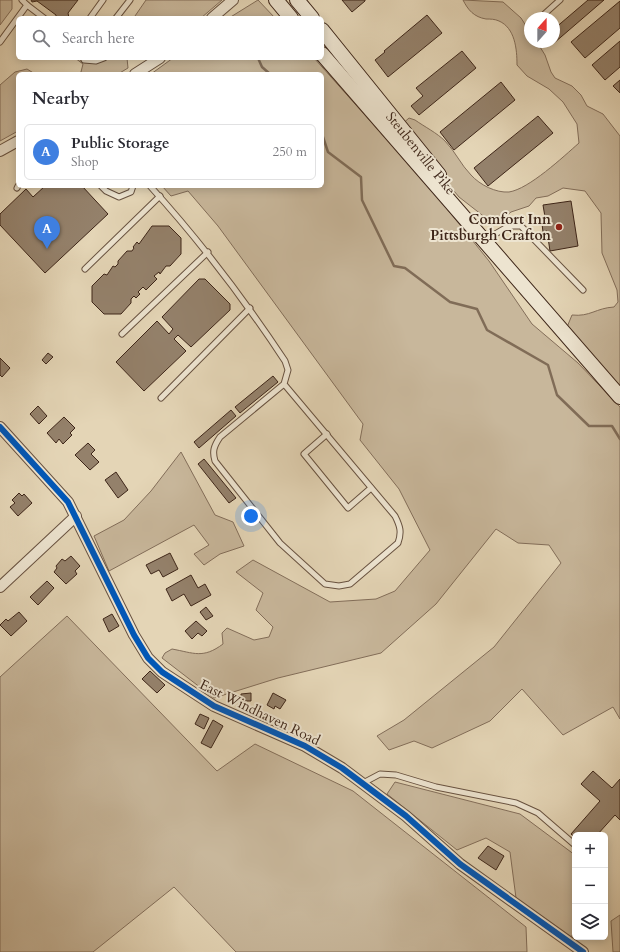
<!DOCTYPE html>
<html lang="en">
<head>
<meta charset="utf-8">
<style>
	body { margin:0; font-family:Cardo,serif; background:#f7f7f7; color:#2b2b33 }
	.controls { position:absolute; right:12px; bottom:12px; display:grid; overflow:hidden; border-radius:6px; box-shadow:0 2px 10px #0003 }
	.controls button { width:36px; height:36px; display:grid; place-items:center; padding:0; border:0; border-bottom:1px solid #e1e1e2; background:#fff; color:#2b2b33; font:20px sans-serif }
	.compass { position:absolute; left:524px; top:12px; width:36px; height:36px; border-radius:50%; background:#fff; box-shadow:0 2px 10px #0003; rotate:21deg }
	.you { position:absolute; left:251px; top:516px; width:14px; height:14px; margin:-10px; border:3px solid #fff; border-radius:50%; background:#1a73e8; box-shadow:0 0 0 6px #1a73e833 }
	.badge { display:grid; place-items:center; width:26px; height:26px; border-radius:50%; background:#ea580c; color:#fff; font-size:13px; font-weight:700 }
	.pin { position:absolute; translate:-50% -33px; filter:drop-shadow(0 1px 2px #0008) }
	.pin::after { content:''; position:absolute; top:21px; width:14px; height:12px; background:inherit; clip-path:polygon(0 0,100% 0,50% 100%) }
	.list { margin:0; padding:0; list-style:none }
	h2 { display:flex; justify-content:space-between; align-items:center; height:52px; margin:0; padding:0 16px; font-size:17px }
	h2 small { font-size:13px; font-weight:400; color:#7c7c81 }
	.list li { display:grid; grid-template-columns:26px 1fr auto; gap:12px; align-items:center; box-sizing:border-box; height:56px; margin:0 8px 8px; padding:0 8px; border:1px solid #e1e1e2; border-radius:6px }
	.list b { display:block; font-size:15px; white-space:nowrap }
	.list p { margin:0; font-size:13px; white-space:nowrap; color:#7c7c81 }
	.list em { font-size:13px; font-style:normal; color:#7c7c81 }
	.icon { flex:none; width:22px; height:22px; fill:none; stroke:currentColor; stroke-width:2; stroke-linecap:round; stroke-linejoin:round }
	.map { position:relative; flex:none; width:620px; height:952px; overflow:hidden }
	.search { position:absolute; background:#fff; box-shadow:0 2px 10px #0003; left:16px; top:16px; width:308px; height:44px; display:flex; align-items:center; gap:10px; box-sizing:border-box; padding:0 14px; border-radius:6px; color:#7c7c81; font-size:15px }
	.panel { position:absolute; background:#fff; box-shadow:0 2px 10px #0003; left:16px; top:72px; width:308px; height:116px; border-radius:6px }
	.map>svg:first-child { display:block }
</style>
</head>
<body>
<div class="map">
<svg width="620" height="952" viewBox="0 0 620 952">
	<rect width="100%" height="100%" fill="#e4d5b6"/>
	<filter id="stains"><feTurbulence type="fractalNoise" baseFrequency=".005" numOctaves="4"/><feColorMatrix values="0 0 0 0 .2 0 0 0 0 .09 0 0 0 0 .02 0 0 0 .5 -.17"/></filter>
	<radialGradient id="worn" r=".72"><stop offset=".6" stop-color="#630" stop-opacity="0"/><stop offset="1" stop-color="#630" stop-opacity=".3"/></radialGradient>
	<g fill="#c8b79b" stroke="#836e5a">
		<path d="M0 0H12V9L0 25Z"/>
		<path d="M146 0H222L201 18H136L135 16Z"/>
		<path d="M258 0 275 18H229Z"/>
		<path d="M463 0 503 2 521 18 530 32V42H537L545 55 551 72 555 78 572 86 581 95 587 106 603 114 620 136V395L565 332 572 315C590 317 596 308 614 307L618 302 617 290 602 253 601 213 585 191 563 188 548 196 536 198 529 206 511 212 498 223 491 222 459 197 400 126 409 118 415 120C425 127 437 133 445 141 455 151 461 165 471 175 480 185 496 193 509 192 529 189 563 157 579 143L577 124 563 102 549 89 527 76 517 65C517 49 515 28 499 21 495 19 490 19 486 19 474 17 468 10 463 0Z"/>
		<path d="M75 58H127L128 68 118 74H78L81 72 83 64Z"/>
		<path d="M173 58H314L431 189 489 261 532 324 578 363 620 407V719L613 707 563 735 522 689 490 721 432 748 414 741 389 750 377 736 404 720 494 647 561 563 549 545 518 543 496 529 436 604 381 653 278 678 214 698 162 658 165 653 172 649C194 653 203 659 223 644L222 633 227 628 254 640 269 637 273 627 256 610 263 593 236 572 253 560 330 602 376 599 395 591 430 550 399 489 360 440 363 424 218 226 188 191 171 196 162 186H322V74H151Z"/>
		<path d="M27 69 35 74H18V131L0 141V85L15 72Z"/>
		<path d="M181 452 215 515 233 522 244 546 220 554 204 565 194 554 209 545 194 525 109 571 94 536 124 520 151 491Z"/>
		<path d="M67 616 217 771 255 744 353 791 526 927 527 952H236L174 887 93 952H0V677Z"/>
		<path d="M395 782 520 814 575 855V931L571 937 516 898 510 852 486 838 457 850 387 794Z"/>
		<path d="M620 915V952H613L611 921Z"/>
	</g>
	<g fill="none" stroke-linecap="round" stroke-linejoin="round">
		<g stroke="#806c57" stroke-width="2.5">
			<path d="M258 58 262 67 270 74"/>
			<path d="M322 134 328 152 361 177 362 200 394 266 405 268 450 302 477 309 487 330 548 365 557 395 589 426H612L620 439"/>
		</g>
	</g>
	<g fill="#94816b" stroke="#3e2619">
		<path d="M31 0H78L68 13 69 18H56V15L37 1 32 2Z"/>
		<path d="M342 0H365V1L352 12Z"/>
		<path d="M588 0H604L554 43V29Z"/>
		<path d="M620 1V28L585 58 571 42Z"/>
		<path d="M427 15 442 33 388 77 375 60 385 52 384 51Z"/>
		<path d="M620 41V67L605 80 592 65Z"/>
		<path d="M462 51 476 68 419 115 411 106 423 96 416 88Z"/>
		<path d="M620 80V93L613 86Z"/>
		<path d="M501 82 515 100 454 150 440 132Z"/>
		<path d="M538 116 553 133 488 186 474 168Z"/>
		<path d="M45 186H82L108 214 45 273 0 225V214L26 189 33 197Z"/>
		<path d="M571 201 578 246 550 251 547 231 543 232 542 224 546 223 543 205Z"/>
		<path d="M152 226H169L181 238V254L170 266H166L160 274 159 272 154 276 157 279 146 290 143 287 138 292 140 294 136 298 134 296 131 299V303L121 314H104L92 302V286L104 274 107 275 113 266 115 267 118 264V261L127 251H132L134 248 133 247 137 242 139 244Z"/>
		<path d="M199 279H205L230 304V310L191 347 178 335 174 339 186 351 144 391 116 362 157 321 169 334 173 329 162 317Z"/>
		<path d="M48 353 53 357 46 364 42 360Z"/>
		<path d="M0 358 10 368 2 377 0 375Z"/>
		<path d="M273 376 278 382 240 413 235 407Z"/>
		<path d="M38 406 47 416 39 424 30 414Z"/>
		<path d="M231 410 236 416 199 448 194 442Z"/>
		<path d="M64 417 75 428 70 433 72 435 63 444 59 439 56 443 47 433Z"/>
		<path d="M88 443 95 450 91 454 99 462 90 470 75 455Z"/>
		<path d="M204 459 236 498 229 503 198 464Z"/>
		<path d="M116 472 128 490 118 498 105 480Z"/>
		<path d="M19 493 22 496 24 494 32 503 18 516 10 507 15 503 12 500Z"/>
		<path d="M170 553 178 569 163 577 159 570 151 574 146 565Z"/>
		<path d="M71 556 80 566 75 571 77 574 66 584 54 572 57 568 56 566 62 559 65 561Z"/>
		<path d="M191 575 198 588 205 584 211 595 191 606 184 594 172 601 166 589Z"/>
		<path d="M47 581 54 588 38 605 30 597Z"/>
		<path d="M206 607 213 616 206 620 200 612Z"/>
		<path d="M19 612 27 621 11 636 0 625 6 619 8 621Z"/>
		<path d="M112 614 119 626 109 632 103 619Z"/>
		<path d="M196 621 207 631 202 636 198 633 192 639 185 631Z"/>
		<path d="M150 671 165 685 157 693 142 679Z"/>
		<path d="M251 693V701H241V694Z"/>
		<path d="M273 693 286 700 280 709 275 706 274 709 267 705Z"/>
		<path d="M200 714 209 718 204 729 195 724Z"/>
		<path d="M213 720 223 726 211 748 201 743Z"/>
		<path d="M593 771 612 788 620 779V820L615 815 597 835H575V838L571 834 600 801 581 784Z"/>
		<path d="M488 846 504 856 496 870 478 858Z"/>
	</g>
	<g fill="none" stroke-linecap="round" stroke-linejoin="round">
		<defs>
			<g id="lane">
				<path d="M27 5 44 18"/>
				<path d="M541 17 560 0"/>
				<path d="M90 18 103 0"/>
				<path d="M116 18 130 0"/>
				<path d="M0 42 27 5 22 0"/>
				<path d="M86 58 84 60 96 61 104 58"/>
				<path d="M101 186 106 191 119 197 131 192 133 186"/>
				<path d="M150 186C200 241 244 299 285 361L288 370 284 384 220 437C214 446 212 451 215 461L280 543 325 584 339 586 350 584 398 543C402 532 400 526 395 516L284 384"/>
				<path d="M17 188 18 186"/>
				<path d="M490 237 509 226H521L583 290"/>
				<path d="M85 269 160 196"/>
				<path d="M122 334 208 252"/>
				<path d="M161 398 250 308"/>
				<path d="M327 434 304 454 348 508 371 488"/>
				<path d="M363 783 380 774 396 775 436 787 516 803 538 813 575 845"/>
			</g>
			<g id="street">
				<path d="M212 18 233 0"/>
				<path d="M135 74 160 58"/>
				<path d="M0 151 18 141"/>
				<path d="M0 427 68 502 134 635 148 658 162 672 214 706 305 746 342 768 406 816 460 864 583 952"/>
				<path d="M0 587 76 516"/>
			</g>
			<g id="secondary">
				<path d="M276 0 291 18"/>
				<path d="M297 0 312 18"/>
				<path d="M322 30 439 175"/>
				<path d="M322 54 620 397"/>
			</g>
		</defs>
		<use href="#lane" stroke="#685240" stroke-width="7"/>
		<use href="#street" stroke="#685240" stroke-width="12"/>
		<use href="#secondary" stroke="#3e2619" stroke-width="16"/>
		<use href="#lane" stroke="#ede4d0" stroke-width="5"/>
		<use href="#street" stroke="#ede4d0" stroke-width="10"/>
		<use href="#secondary" stroke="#ede4d0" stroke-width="14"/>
		<defs>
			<path id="cycleway" d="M0 427 68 502 134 635 148 658 162 672 214 706 305 746 342 768 406 816 460 864 583 952"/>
		</defs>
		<use href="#cycleway" stroke="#ede4d0" stroke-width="8"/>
		<use href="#cycleway" stroke="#0057b8" stroke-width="6"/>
	</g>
	<circle fill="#8f2418" stroke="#ede4d0" stroke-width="1.5" cx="559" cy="227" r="4"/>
	<g text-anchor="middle" stroke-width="4" stroke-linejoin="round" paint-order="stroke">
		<g font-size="14" fill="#3e2619" stroke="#ede4d0">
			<text transform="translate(421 153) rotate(51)" y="5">Steubenville Pike</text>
			<text transform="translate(260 712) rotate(26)" y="5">East Windhaven Road</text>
		</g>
		<g font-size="14" font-weight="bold" fill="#3e2619" stroke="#ede4d0" text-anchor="end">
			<text x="551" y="224">Comfort Inn<tspan x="551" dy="16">Pittsburgh Crafton</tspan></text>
		</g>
	</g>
	<rect width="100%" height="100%" filter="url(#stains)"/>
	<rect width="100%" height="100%" fill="url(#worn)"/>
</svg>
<div class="controls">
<button>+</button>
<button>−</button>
<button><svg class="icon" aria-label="layers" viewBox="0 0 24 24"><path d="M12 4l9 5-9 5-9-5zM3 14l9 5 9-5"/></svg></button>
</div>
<svg class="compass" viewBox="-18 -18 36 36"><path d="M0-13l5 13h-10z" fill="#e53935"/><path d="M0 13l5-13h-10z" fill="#7c7c81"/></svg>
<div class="you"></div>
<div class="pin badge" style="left:47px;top:249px;background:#3f7fe0">A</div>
<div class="search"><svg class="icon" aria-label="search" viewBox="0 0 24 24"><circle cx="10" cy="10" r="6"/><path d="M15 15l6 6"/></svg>Search here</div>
<section class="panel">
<h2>Nearby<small></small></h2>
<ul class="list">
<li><span class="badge" style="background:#3f7fe0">A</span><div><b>Public Storage</b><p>Shop</p></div><em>250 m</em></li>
</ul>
</section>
</div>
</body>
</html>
